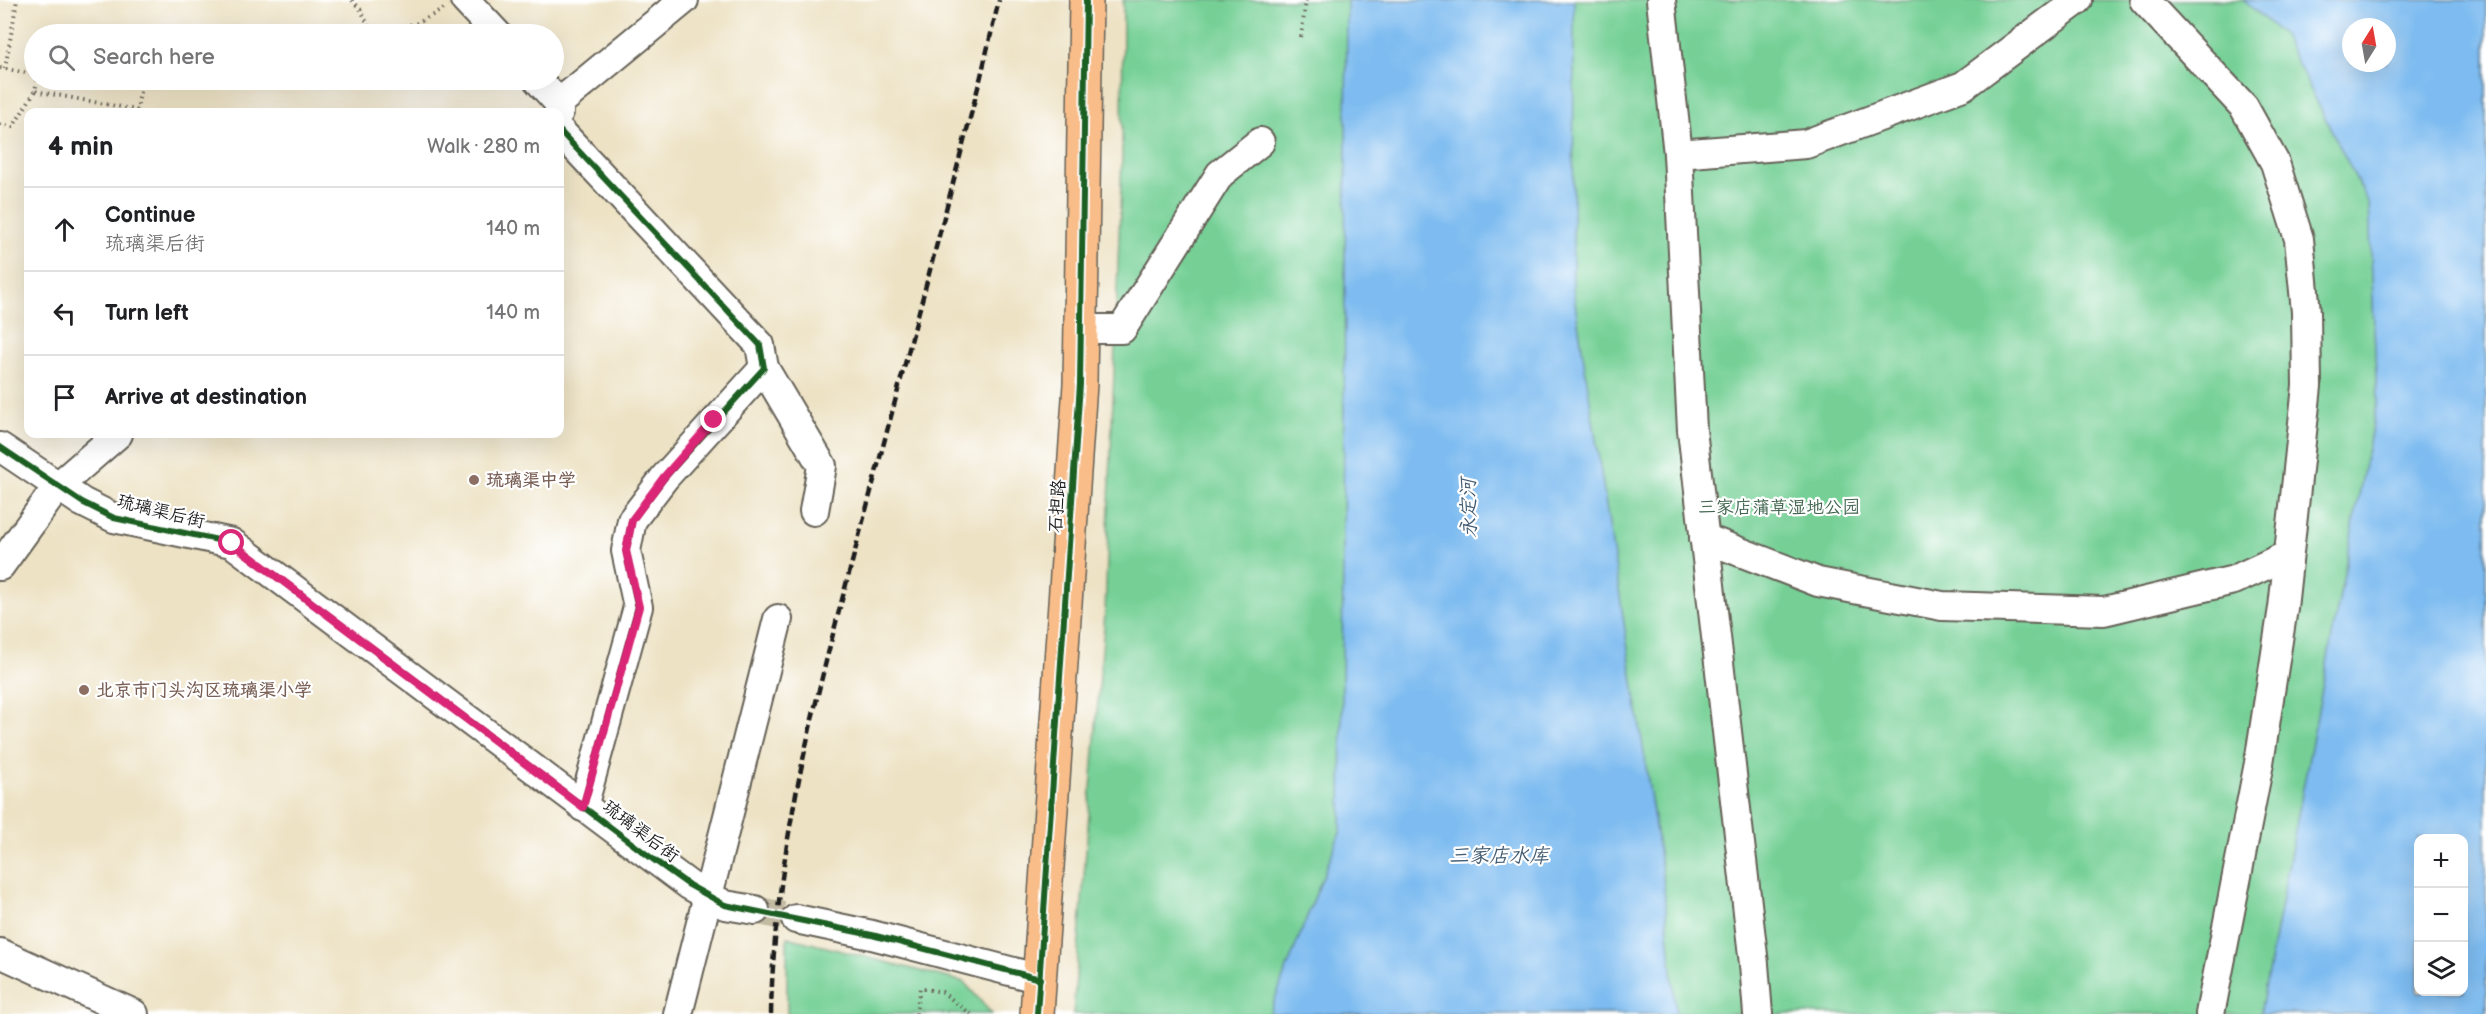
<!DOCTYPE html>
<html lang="en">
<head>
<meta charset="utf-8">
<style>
	body { margin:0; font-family:"Balsamiq Sans","LXGW WenKai TC",sans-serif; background:#f6f6f6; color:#202124 }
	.controls { position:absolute; right:18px; bottom:18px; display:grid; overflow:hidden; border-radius:12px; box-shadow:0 6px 24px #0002 }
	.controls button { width:54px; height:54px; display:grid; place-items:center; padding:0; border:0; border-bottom:2px solid #e0e0e0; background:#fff; color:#202124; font:30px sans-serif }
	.compass { position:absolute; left:2342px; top:18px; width:54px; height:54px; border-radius:50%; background:#fff; box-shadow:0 6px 24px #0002; rotate:11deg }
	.stop { position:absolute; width:18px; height:18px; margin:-14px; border:4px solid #db2777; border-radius:50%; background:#fff }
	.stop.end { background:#db2777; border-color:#fff; box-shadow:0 2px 6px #0008 }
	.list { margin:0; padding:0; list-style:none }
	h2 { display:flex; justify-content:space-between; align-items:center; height:78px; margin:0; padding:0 24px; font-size:26px }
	h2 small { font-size:20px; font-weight:400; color:#757577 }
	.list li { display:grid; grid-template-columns:39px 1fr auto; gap:18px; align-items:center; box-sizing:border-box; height:84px; padding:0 24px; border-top:2px solid #e0e0e0 }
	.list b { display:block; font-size:22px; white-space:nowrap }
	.list p { margin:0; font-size:20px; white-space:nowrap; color:#757577 }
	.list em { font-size:20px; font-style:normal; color:#757577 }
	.icon { flex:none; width:33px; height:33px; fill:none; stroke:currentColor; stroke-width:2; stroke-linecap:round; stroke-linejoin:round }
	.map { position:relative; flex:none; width:2486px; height:1014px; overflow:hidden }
	.search { position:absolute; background:#fff; box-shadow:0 6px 24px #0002; left:24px; top:24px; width:540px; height:66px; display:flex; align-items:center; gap:15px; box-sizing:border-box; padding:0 21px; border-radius:33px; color:#757577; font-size:22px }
	.panel { position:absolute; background:#fff; box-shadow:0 6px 24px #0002; left:24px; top:108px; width:540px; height:330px; border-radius:12px }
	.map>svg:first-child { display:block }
</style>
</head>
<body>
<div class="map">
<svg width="2486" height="1014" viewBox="0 0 2486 1014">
	<rect width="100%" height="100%" fill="#fff"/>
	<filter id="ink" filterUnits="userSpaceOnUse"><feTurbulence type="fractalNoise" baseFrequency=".0167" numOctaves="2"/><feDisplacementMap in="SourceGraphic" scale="12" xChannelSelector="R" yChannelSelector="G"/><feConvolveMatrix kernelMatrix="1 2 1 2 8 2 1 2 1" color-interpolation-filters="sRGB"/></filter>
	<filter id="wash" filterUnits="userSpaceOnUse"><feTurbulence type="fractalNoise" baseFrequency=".008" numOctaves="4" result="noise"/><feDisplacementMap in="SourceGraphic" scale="24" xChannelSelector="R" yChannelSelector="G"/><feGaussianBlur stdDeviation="1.35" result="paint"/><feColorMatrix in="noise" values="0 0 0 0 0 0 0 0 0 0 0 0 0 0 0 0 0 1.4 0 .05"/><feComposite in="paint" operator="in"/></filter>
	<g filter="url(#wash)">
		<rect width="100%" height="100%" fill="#ede2c4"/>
		<g fill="#76d096" stroke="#497659" stroke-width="1.5" fill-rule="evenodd">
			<path d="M1123 0H2486V1014H1073L1105 613 1122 156ZM2351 27H2387V63H2351ZM2418 838H2464V992H2418Z"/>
			<path d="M787 937 964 982 992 1014H787Z"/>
		</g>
		<g fill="#7dbbf0" stroke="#4c6c86" stroke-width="1.5" fill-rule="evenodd">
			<path d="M1347 0H1574L1573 289 1663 878 1676 1014H1269L1341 830Z"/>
			<path d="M2243 0H2486V1014H2260L2377 401 2369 204 2283 35ZM2351 27H2387V63H2351ZM2418 838H2464V992H2418Z"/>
		</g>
	</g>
	<g filter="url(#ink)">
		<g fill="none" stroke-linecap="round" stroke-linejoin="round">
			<path stroke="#c3baa2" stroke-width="28" stroke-dasharray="28 14" stroke-linecap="butt" d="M755 910 796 919"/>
			<defs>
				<g id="minor">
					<path d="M465 0 497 34"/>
					<path d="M1661 0 1678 154 1692 430 1754 964 1758 1014"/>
					<path d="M2144 0 2244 107 2275 163 2299 239 2306 312 2307 386 2283 608 2259 763 2210 1014"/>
					<path d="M538 80 559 103V112"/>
					<path d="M559 103 684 0"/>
					<path d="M560 131 760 345 764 368 665 477 632 520 626 551 638 607 583 807"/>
					<path d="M1678 154 1806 144 1963 86 2078 0"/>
					<path d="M1081 329H1122L1220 174 1260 142"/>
					<path d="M764 368 822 466 814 511"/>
					<path d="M0 447 82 502 114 518 232 543 689 885 725 905 755 910"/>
					<path d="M1704 538 1818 582 1942 606 2104 611 2234 580 2288 555"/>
					<path d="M0 566 58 486 118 434"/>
					<path d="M796 919 872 935 1040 979"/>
					<path d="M0 953 134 1014"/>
					<path d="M678 1014 778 619"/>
				</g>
				<path id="major" d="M1037 1014 1080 384 1086 0"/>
			</defs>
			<use href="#minor" stroke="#656157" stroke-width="32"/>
			<use href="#major" stroke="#656157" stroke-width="36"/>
			<g stroke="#656157" stroke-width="4" stroke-dasharray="1.5 4.5" stroke-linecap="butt">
				<path d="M352 0 361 10 372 33"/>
				<path d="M148 34 149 32 372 33 418 23 444 9"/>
				<path d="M1301 37 1306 0"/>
				<path d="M0 68 34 74"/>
				<path d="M5 69 17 0"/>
				<path d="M37 80 35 91 137 110 142 80"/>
				<path d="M0 124 13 127 35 91"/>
				<path d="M916 1014 920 988 942 992 971 1014"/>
			</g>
			<use href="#minor" stroke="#fff" stroke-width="28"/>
			<use href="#major" stroke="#f8bd89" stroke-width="33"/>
			<path stroke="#1c1c1c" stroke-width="4.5" stroke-dasharray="9 4.5" stroke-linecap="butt" d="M771 1014C774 847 819 685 862 525 902 375 942 226 981 76L999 0"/>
			<defs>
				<g id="cycleway">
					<path d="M560 131 760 345 764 368 665 477 632 520 626 551 638 607 583 807"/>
					<path d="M0 447 82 502 114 518 232 543 654 860 689 885 725 905 872 935 1040 979"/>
					<path d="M1037 1014 1080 384 1086 0"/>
				</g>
			</defs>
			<use href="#cycleway" stroke="#fff" stroke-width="10"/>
			<use href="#cycleway" stroke="#1b5e20" stroke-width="6"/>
		</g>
	</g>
	<g fill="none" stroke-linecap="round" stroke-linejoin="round" filter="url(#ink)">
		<path stroke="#db2777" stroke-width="8" d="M232 543 583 807 639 607 626 551 632 520 664 477 714 420"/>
	</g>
	<g fill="#8d6e63" stroke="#fff" stroke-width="2">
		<circle cx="474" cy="480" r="6"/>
		<circle cx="84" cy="690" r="6"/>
	</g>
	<g text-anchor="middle" stroke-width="4.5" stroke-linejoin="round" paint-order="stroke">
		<g font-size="18" font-weight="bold" fill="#785e54" stroke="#fff" text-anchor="start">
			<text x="486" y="486">琉璃渠中学</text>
			<text x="96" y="696">北京市门头沟区琉璃渠小学</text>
		</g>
		<g font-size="18" fill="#1c1c1c" stroke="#fff">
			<text transform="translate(1057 506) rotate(-86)" y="6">石担路</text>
			<text transform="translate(161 511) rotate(14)" y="6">琉璃渠后街</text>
			<text transform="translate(641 831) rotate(37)" y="6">琉璃渠后街</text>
		</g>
		<g font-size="18" fill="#40644d" stroke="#fff">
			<text x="1779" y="513">三家店蒲草湿地公园</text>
		</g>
		<g font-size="20" font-style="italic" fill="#435c71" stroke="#fff">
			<text transform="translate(1468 508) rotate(-91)" y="7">永定河</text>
			<text x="1499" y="862">三家店水库</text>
		</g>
	</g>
</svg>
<div class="controls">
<button>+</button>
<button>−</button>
<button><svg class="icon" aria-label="layers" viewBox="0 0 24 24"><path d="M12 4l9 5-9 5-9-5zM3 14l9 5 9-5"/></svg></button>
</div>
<svg class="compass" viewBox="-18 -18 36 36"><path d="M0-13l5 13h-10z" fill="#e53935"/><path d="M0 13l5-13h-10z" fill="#757577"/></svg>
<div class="stop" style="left:232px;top:543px"></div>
<div class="stop end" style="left:714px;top:420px"></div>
<div class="search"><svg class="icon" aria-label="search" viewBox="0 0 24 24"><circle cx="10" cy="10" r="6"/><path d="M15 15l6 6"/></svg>Search here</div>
<section class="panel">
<h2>4 min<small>Walk · 280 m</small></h2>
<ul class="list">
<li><svg class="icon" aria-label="ahead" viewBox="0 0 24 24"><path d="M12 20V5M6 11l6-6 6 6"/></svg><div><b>Continue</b><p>琉璃渠后街</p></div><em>140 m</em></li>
<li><svg class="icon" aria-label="left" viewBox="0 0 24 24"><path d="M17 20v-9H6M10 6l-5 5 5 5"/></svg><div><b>Turn left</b></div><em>140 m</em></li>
<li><svg class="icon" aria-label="arrive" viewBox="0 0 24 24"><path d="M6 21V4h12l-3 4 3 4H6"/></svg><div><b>Arrive at destination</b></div></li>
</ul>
</section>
</div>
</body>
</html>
